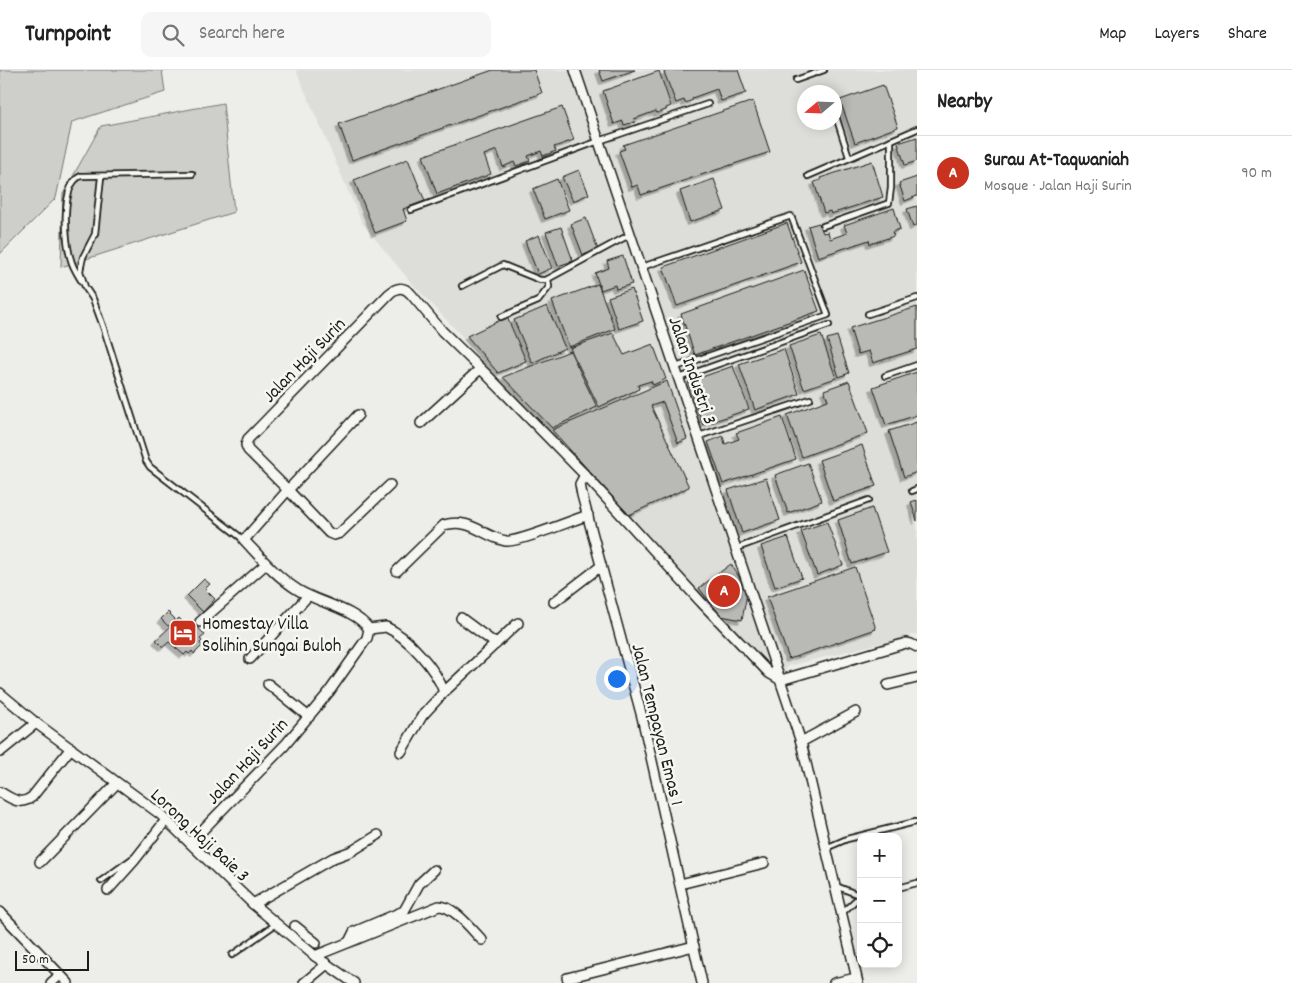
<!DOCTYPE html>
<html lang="en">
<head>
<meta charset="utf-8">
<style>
	body { margin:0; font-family:Dekko,sans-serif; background:#f6f6f6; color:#222 }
	.controls { position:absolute; right:15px; bottom:15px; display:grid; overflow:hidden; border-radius:10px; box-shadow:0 2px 12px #0003 }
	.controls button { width:45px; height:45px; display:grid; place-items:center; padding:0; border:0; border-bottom:1px solid #e0e0e0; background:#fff; color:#222; font:25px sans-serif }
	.compass { position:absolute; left:797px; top:15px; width:45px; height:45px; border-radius:50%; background:#fff; box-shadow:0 2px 12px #0003; rotate:251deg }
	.scale { position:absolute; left:15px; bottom:12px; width:74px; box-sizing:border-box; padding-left:5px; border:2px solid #1c1c1c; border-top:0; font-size:14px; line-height:18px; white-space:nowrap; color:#1c1c1c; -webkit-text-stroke:4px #f6f6f2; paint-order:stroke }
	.you { position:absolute; left:616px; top:608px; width:18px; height:18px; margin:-12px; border:4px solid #fff; border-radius:50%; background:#1a73e8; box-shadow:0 0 0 8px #1a73e833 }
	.badge { display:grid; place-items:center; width:32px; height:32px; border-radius:50%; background:#c8321e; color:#fff; font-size:16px; font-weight:700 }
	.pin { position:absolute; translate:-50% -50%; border:2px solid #fff; box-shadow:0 1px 5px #0006 }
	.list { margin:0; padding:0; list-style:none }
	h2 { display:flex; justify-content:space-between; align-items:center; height:65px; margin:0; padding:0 20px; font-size:21px }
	h2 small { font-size:16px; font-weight:400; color:#767676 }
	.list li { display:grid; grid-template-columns:32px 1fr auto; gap:15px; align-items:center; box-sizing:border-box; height:75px; padding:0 20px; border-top:1px solid #e0e0e0 }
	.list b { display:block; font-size:19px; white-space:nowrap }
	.list p { margin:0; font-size:16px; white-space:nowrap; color:#767676 }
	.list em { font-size:16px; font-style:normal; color:#767676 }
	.icon { flex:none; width:28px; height:28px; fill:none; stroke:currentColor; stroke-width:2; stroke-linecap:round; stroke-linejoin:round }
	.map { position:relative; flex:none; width:917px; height:913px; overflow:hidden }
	header { display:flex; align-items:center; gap:30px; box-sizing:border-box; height:70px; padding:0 25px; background:#fff; border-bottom:1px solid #e0e0e0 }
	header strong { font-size:24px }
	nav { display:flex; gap:28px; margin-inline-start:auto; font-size:18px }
	.search { width:350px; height:45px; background:#f6f6f6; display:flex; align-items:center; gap:12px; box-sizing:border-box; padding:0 18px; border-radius:10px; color:#767676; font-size:19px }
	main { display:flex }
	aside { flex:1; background:#fff }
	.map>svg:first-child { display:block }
</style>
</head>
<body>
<header>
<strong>Turnpoint</strong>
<div class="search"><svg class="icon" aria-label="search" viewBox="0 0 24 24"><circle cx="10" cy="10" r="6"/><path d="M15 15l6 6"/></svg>Search here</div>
<nav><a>Map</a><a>Layers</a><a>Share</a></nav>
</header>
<main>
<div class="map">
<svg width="917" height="913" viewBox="0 0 917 913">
	<defs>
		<filter id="shadow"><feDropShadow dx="-3.5" dy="3.5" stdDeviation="0" flood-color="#0004"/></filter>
	</defs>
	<rect width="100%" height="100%" fill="#edede9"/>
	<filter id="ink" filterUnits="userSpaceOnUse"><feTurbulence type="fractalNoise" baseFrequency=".02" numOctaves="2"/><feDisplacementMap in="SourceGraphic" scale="10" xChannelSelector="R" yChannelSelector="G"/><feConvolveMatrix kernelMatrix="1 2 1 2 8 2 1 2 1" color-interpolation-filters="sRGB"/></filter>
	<g filter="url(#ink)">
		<path fill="#ddddda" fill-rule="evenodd" d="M296 0H917V564L789 596 773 610 584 396 409 210 362 153ZM804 22H834V52H804Z"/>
		<g fill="#cececb" stroke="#757574">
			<path d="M0 0H162L165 22 72 52 56 128 0 184Z"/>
			<path d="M223 33 234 142 61 197 63 124 101 56Z"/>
		</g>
		<g fill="#b9b9b6" stroke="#1c1c1c" filter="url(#shadow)">
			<path d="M493 0H534L542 23 352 90 339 54Z"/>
			<path d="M599 0H635L603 11Z"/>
			<path d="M670 0H738L746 23 721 31 717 19 692 28 693 30 685 33 684 30 676 33 664 2Z"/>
			<path d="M659 1 671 36 666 38V40L657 43 656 41 634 49 635 52 624 55 623 51 614 54 603 21Z"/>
			<path d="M883 15 898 57 855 73 840 30Z"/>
			<path d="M753 31 770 82 641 125 638 115 632 117 619 81 625 79 623 75Z"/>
			<path d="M562 37 574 70 554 77 556 81 543 86 541 81 528 86 530 91 516 96 514 92 503 97 497 80 484 85 491 104 437 124 423 86Z"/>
			<path d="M917 67V91L905 95 898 73Z"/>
			<path d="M408 89 425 131 403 139 407 151 375 163 354 110Z"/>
			<path d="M872 91 883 127 831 144 830 141 824 143 814 112 821 110 820 108Z"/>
			<path d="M579 100 589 124 573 131 562 107Z"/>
			<path d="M917 107V126L905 131 899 113Z"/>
			<path d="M557 109 569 140 545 149 533 119Z"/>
			<path d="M714 109 725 140 690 152 680 121Z"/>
			<path d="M917 136V155L913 157 907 139Z"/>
			<path d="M894 138 900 159 892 162 894 166 870 174 869 170 818 187 808 156 819 153 823 163 828 162 830 169 847 163 844 155Z"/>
			<path d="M586 148 598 180 583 185 571 154Z"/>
			<path d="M787 153 801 192 677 236 663 197Z"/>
			<path d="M561 157 573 191 558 196 546 162Z"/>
			<path d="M539 165 552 198 538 204 525 171Z"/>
			<path d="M623 186 632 214 616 219 615 215 601 220 595 203 609 198 607 191Z"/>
			<path d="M804 200 819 241 695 285 681 244Z"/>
			<path d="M598 214 615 259 569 277 552 231Z"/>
			<path d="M632 219 643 251 619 259 608 227Z"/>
			<path d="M547 236 565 278 532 293 514 250Z"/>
			<path d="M917 237V279L873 293 869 281 858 284 850 258Z"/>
			<path d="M507 247 526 291 498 303 467 266Z"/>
			<path d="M613 263 624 285 653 274 666 309 653 315 651 311 638 315 639 319 599 337 570 278Z"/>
			<path d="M821 265 836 308 804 319 789 276Z"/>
			<path d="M837 266 849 303 839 307 827 269Z"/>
			<path d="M784 279 799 324 755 340 739 294Z"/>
			<path d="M570 281 597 337 552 358 503 307Z"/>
			<path d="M733 296 749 339 703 355 688 312Z"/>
			<path d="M917 302V345L886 355 873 317Z"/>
			<path d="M667 311 687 369 678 373 663 332 651 336 689 417 629 445 552 360Z"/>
			<path d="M849 311 868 363 802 387 787 345 828 330 824 320Z"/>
			<path d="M782 347 796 389 723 414 708 372 723 366 725 374 739 369 736 363Z"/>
			<path d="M917 352V402L904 407 889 361Z"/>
			<path d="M862 375 876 416 833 431 819 390Z"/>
			<path d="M808 393 822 431 788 443 775 405Z"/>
			<path d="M766 408 780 450 742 463 728 420Z"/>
			<path d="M917 430V451L911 432Z"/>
			<path d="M872 438 887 482 852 494 838 450Z"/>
			<path d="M827 452 843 495 817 505 801 461Z"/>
			<path d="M788 467 802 508 775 517 761 476Z"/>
			<path d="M731 494 745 517 747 524 742 550 721 546 699 518Z"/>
			<path d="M855 497 876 559 789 589 767 527Z"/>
			<path d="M204 509 210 514 205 519 215 529 203 542 187 526Z"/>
			<path d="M168 542 175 549 174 551 175 552 179 548 190 560 196 555 205 565 200 569 202 571 200 573 202 576 194 584 192 581 189 584 187 582 184 585 169 572 163 577 156 570 171 556 170 555 168 556 161 549Z"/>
		</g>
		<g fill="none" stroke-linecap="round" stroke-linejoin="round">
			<defs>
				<g id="lane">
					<path d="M796 10 824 0"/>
					<path d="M834 40 849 87"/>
					<path d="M808 106 917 59"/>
					<path d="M101 107 95 164 83 187 80 201 85 217 93 229 103 256 146 391 150 397 244 470"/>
					<path d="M411 140 599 71 708 34"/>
					<path d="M823 156 889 133 891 118V70"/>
					<path d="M642 197 791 146 828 245 676 297"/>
					<path d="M82 212C78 205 73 198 71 190 65 172 60 114 81 106L192 104"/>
					<path d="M462 216 503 195 540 210H546L631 164"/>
					<path d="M868 244 917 228"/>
					<path d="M501 247 538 231 549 217 548 209"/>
					<path d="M885 306 917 295"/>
					<path d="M679 308 829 255"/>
					<path d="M699 366 810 329"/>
					<path d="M912 421 917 419"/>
					<path d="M737 478 869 430"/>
					<path d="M826 778 847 769 915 752"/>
					<path d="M101 811 133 788"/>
					<path d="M836 816 861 826"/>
					<path d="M898 818 917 813"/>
					<path d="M842 843 860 826"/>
					<path d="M232 885 276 854"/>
				</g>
				<g id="street">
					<path d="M575 0 801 672 858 913"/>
					<path d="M358 345 288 420 329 463 334 465 340 463 390 415"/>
					<path d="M421 353 480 299"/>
					<path d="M585 405 580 414 582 425 642 647 702 913"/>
					<path d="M397 501 444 455C470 447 484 467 506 471 517 473 573 450 588 445"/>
					<path d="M554 532 601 496"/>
					<path d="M461 548 496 574"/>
					<path d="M200 552 266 494"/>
					<path d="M369 559 386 557C408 567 436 599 444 622L518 553"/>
					<path d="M250 589 308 526"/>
					<path d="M781 610 906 573 911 574 917 577"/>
					<path d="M268 614 309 647"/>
					<path d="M888 615 917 608"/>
					<path d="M0 623 36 653 160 744 253 834 315 886 354 913"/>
					<path d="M801 672 856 642"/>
					<path d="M0 682 36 653"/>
					<path d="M401 682 422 646 444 622"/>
					<path d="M0 722C12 729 20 736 32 727L71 678"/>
					<path d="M190 773 285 675 329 622 367 568 369 559C355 539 319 533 298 520 277 507 261 488 244 470L288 420 248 380 246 375 248 369 389 224C397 217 403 216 411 224L442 261 486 304 585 405 700 531 769 603 781 610"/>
					<path d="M40 792 117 713"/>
					<path d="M680 814 764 793"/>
					<path d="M108 820 134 791 166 750"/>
					<path d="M253 834 333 788 352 781 378 765"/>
					<path d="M0 842 68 913"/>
					<path d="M295 856 316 873"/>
					<path d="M349 872 354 862 404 841 419 814 434 800"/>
					<path d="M315 886 439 836C454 836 472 860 482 870"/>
					<path d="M567 908 694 876"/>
					<path d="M51 913 60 905"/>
					<path d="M304 913 327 894"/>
					<path d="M834 913 856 908"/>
				</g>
			</defs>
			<use href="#lane" stroke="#1c1c1c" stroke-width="8"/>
			<use href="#street" stroke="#1c1c1c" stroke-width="12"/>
			<use href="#lane" stroke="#f6f6f2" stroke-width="4.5"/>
			<use href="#street" stroke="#f6f6f2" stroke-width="9"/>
		</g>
	</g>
	<defs>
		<symbol id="hotel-square" viewBox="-11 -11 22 22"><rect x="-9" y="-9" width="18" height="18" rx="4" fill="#c8321e" stroke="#f6f6f2"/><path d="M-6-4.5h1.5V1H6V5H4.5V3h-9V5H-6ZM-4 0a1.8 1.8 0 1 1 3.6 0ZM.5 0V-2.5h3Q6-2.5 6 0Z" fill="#fff"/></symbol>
	</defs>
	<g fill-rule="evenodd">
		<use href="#hotel-square" x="167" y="547" width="32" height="32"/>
	</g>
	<g text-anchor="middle" stroke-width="5" stroke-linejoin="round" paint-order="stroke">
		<g font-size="19" fill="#1c1c1c" stroke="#f6f6f2">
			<text transform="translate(303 289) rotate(-46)" y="7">Jalan Haji Surin</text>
			<text transform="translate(694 300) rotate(71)" y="7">Jalan Industri 3</text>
			<text transform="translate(659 654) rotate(76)" y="7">Jalan Tempayan Emas 1</text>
			<text transform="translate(246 690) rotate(-47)" y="7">Jalan Haji Surin</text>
			<text transform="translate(201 764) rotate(43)" y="7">Lorong Haji Baie 3</text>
		</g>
		<g font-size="19" fill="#1c1c1c" stroke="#f6f6f2" text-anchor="start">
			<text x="202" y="559">Homestay Villa<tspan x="202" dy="22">Solihin Sungai Buloh</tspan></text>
		</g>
	</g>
</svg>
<div class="controls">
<button>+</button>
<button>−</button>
<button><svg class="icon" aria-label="locate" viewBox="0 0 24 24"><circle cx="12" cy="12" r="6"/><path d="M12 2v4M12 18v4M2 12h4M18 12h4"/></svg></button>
</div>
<svg class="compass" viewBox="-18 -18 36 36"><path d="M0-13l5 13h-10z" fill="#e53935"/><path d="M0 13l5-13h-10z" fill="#767676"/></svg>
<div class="scale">50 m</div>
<div class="you"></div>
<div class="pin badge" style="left:724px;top:521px">A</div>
</div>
<aside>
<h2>Nearby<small></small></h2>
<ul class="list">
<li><span class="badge">A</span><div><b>Surau At-Taqwaniah</b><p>Mosque · Jalan Haji Surin</p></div><em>90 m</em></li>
</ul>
</aside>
</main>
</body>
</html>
